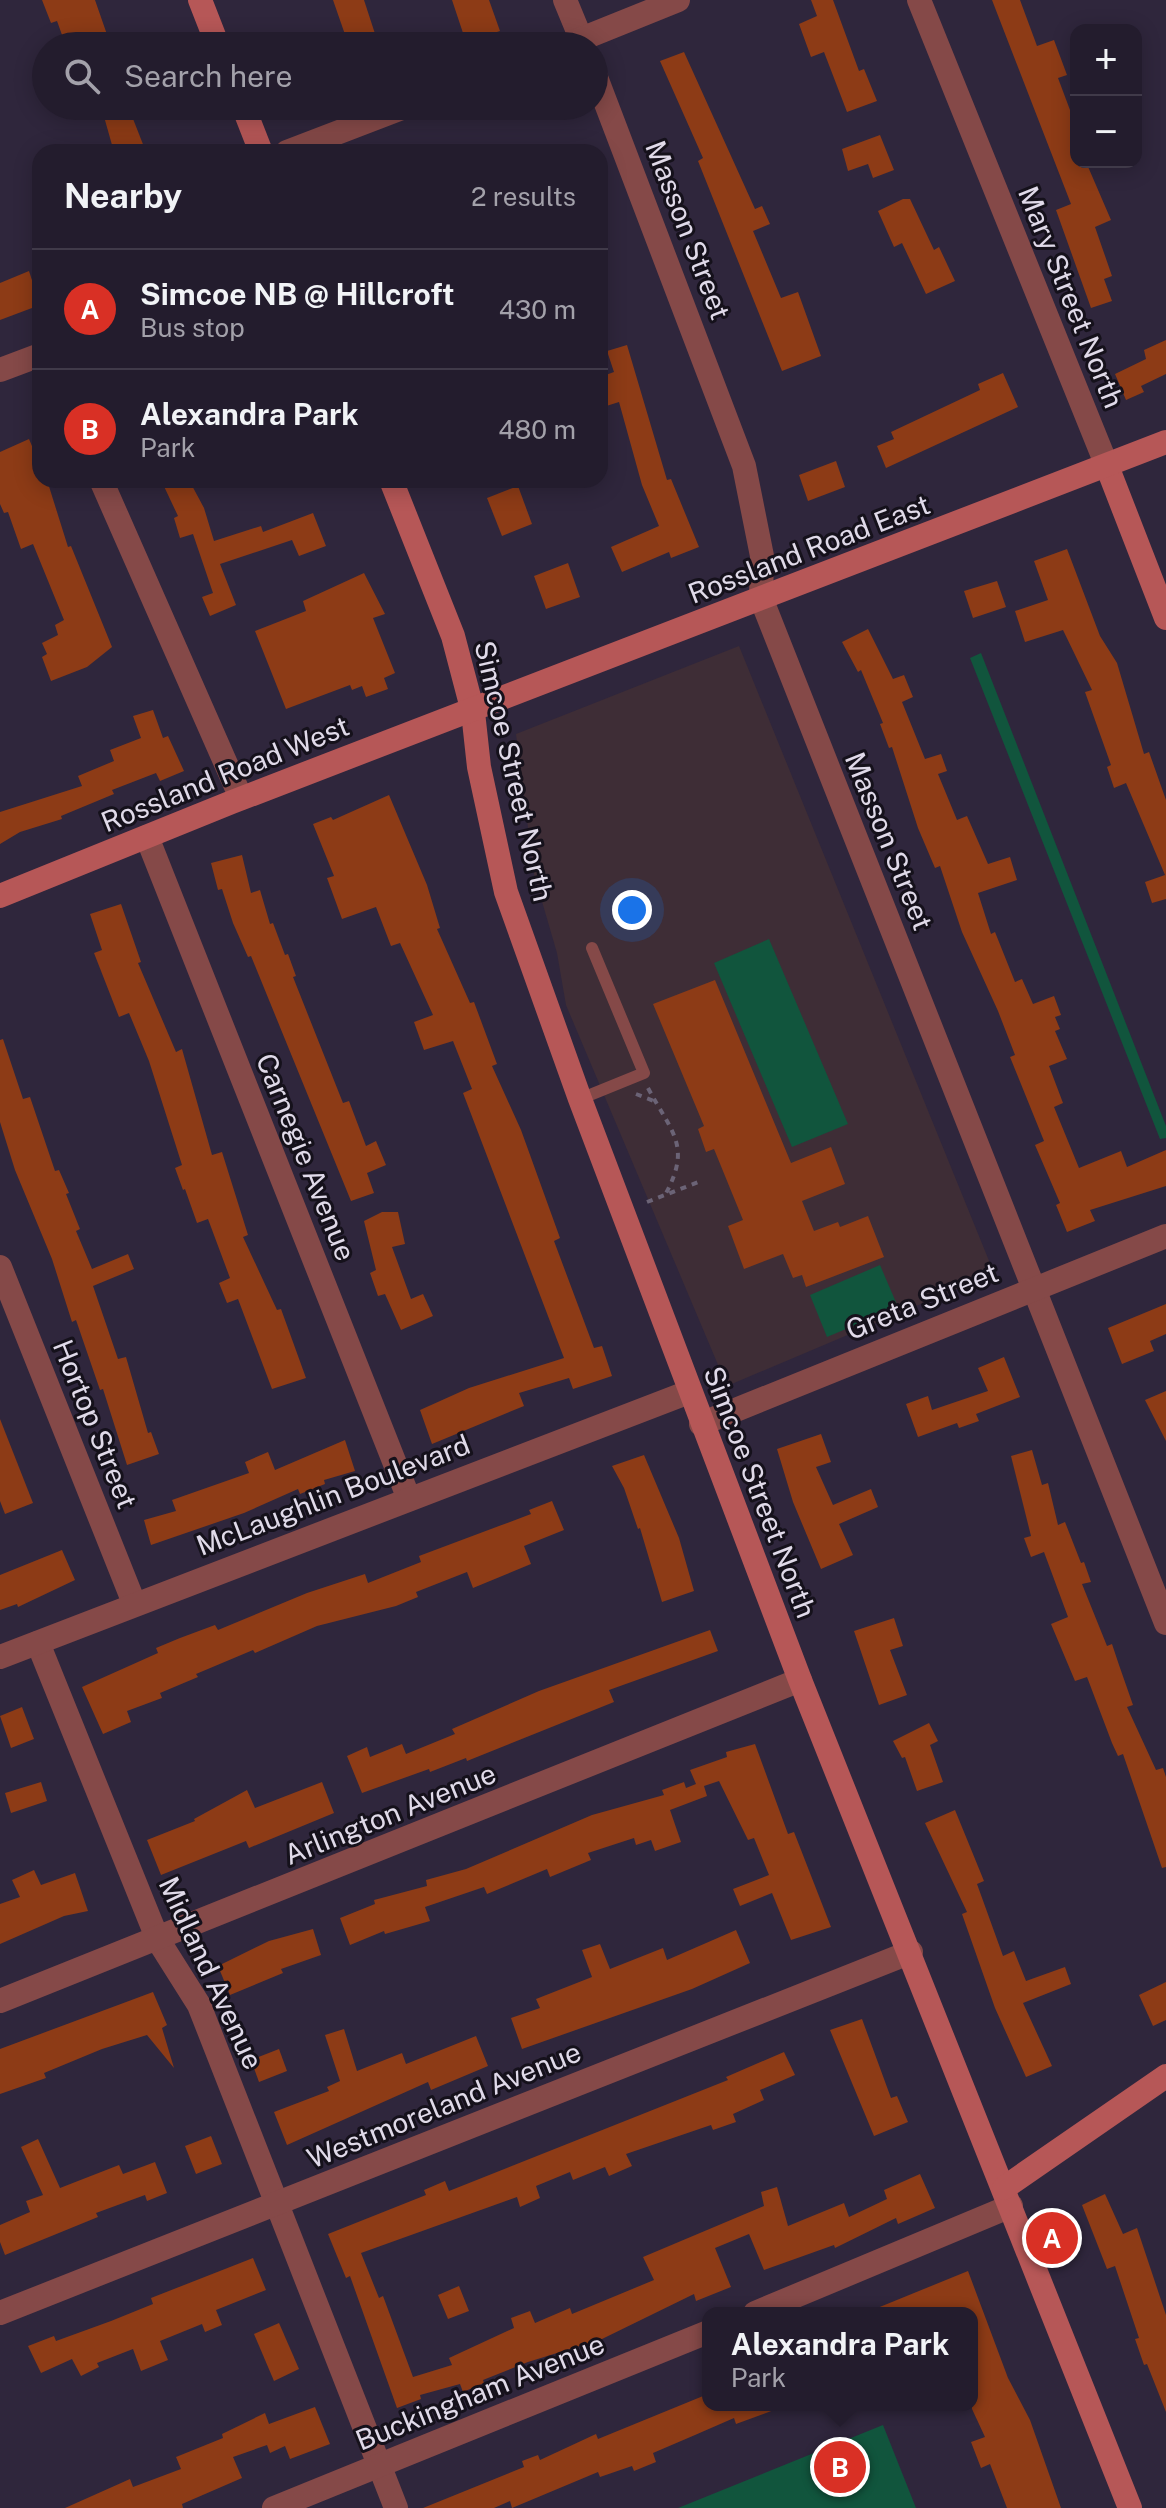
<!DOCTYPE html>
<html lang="en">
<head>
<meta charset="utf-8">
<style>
	body { margin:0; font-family:"Public Sans",sans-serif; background:#2f2939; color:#f1f3f6 }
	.controls { position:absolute; right:24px; top:24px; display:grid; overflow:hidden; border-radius:16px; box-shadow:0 4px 20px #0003 }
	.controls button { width:72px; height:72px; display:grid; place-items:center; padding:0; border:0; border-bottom:2px solid #403a49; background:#231c2d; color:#f1f3f6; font:40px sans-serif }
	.you { position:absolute; left:632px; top:910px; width:28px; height:28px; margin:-20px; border:6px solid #fff; border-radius:50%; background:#1a73e8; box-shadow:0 0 0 12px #1a73e833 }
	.badge { display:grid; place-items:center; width:52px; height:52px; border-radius:50%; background:#d93025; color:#fff; font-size:26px; font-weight:700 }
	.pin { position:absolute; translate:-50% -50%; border:4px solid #fff; box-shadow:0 2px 8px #0006 }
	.popup { position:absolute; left:702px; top:2307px; width:276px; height:104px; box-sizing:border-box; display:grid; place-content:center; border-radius:16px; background:#231c2d; filter:drop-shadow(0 2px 6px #0005); font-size:26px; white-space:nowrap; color:#a3a1aa }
	.popup b { font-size:30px; color:#f1f3f6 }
	.popup::after { content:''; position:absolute; left:50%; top:100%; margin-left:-16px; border:16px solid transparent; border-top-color:#231c2d }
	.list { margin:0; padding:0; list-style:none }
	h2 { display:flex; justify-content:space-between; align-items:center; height:104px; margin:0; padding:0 32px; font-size:34px }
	h2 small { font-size:26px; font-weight:400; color:#a3a1aa }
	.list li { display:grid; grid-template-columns:52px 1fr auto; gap:24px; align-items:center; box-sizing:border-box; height:120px; padding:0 32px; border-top:2px solid #403a49 }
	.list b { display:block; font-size:30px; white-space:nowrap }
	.list p { margin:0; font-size:26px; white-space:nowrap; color:#a3a1aa }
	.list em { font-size:26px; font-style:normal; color:#a3a1aa }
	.icon { flex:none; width:44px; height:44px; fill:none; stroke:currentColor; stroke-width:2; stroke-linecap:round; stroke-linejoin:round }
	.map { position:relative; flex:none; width:1166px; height:2508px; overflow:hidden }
	.search { position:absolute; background:#231c2d; box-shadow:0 4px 20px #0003; left:32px; top:32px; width:576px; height:88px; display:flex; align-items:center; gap:20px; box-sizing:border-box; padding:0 28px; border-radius:44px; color:#a3a1aa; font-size:30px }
	.panel { position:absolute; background:#231c2d; box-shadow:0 4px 20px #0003; left:32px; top:144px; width:576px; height:344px; border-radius:24px }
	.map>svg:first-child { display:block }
</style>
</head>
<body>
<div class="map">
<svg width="1166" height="2508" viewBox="0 0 1166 2508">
	<rect width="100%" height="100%" fill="#2f263c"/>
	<path fill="#3e2d36" d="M739 646 994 1273 727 1386 566 1005 557 953 534 874 516 734Z"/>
	<g fill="#11553d">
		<path d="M981 653 1166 1126V1138L1160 1139 970 658Z"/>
		<path d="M769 939 848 1124 792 1147 714 963Z"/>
		<path d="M880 1265 898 1307 827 1337 810 1295Z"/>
		<path d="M883 2425 916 2508H678Z"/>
	</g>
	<g fill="#8d3b16">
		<path d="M42 0H95L111 46H66L57 21 51 23Z"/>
		<path d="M333 0H364L379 46H349Z"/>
		<path d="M452 0H489L500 31 466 42Z"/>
		<path d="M811 0H833L859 71 864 69 877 101 847 112 824 52 811 57 799 24 817 16Z"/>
		<path d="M992 0H1020L1037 46 1054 40 1067 75 1058 78 1076 126V162H1086L1111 220 1095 227 1112 276 1104 279 1112 301 1091 308 1056 210 1071 204Z"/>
		<path d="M684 52 755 209 762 206 770 224 753 231 781 298 798 292 821 356 782 371 698 161 703 158 660 61Z"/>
		<path d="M101 106H128L146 152H114Z"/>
		<path d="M880 135 894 170 873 178 868 164 848 171 842 149Z"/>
		<path d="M903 199H910L934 250 939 247 955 281 926 294 902 243 894 247 878 211Z"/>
		<path d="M29 271 40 305 0 320V283Z"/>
		<path d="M1166 340V374L1141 386 1144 392 1126 400 1115 374 1146 359 1144 350Z"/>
		<path d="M627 345 667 480 671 479 699 547 671 558 669 552 622 572 611 547 659 526 642 485 619 402 600 408V377L614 372 607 351Z"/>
		<path d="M1003 373 1018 407 886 468 877 446 894 439 891 432 980 390 978 384Z"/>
		<path d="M29 439 40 465V480H47L68 547 71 546 112 647 87 667 51 681 42 657 47 654 42 643 58 635 55 625 64 620 33 544 21 549 8 512 4 513 0 504V452Z"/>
		<path d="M836 461 845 487 808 501 799 475Z"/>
		<path d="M161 480H189L204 508 214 541 261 526 263 532 313 513 326 546 299 556 292 540 220 564 236 605 210 616 202 597 213 593 193 534 180 538 174 518 178 516Z"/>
		<path d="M518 486 532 524 502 536 487 498Z"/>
		<path d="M1067 549 1100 636 1117 663 1144 754 1149 752 1166 800V899L1152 903 1145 882 1165 875 1126 783 1114 788 1107 767 1111 765 1085 692 1092 690 1063 630 1025 642 1015 611 1048 600 1034 561Z"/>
		<path d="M568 563 580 597 546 609 534 576Z"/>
		<path d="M364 573 385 614 373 618 395 673 384 678 388 689 366 697 362 686 352 690 350 685 286 709 255 631 306 611 303 601Z"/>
		<path d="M997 581 1006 607 973 618 964 591Z"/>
		<path d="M868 629 893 679 904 675 913 697 902 702 925 759 941 754 947 771 938 774 957 820 967 816 988 864 1010 857 1017 880 978 893 991 934 995 932 1015 982 1022 979 1033 1004 1054 996 1061 1015 1055 1017 1060 1029 1055 1031 1067 1059 1049 1066 1063 1103 1054 1107 1079 1168 1121 1151 1127 1167 1166 1150V1186L1090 1210 1095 1221 1067 1232 1056 1205 1060 1203 1035 1145 1044 1141 1010 1057 1015 1055 998 1011 962 932 940 866 935 868 918 828 892 747 889 748 880 724 883 723 861 670 858 672 842 642Z"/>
		<path d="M153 710 163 738 168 736 184 771 160 781 156 773 112 790 114 794 61 816 62 819 20 832 0 844V812L82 786 78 776 114 761 110 750 141 738 133 716Z"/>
		<path d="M389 795 427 885 440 928 437 929 470 1003 474 1002 497 1064 492 1066 521 1130 560 1238 554 1241 594 1348 602 1346 612 1376 573 1389 569 1378 519 1393 524 1406 432 1444 420 1410 469 1388 564 1358 463 1093 472 1089 453 1041 424 1050 414 1022 433 1015 400 943 391 946 376 907 342 919 327 878 334 876 313 824 331 817 333 820Z"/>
		<path d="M242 855 251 893 260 890 270 924 273 923 285 955 288 954 296 976 293 977 343 1103 349 1101 366 1146 376 1141 386 1165 367 1173 374 1193 351 1201 251 956 248 957 233 923 222 889 218 890 211 863Z"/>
		<path d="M121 904 141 962 138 963 176 1052 182 1049 212 1155 222 1152 248 1235 243 1237 277 1310 281 1309 306 1378 272 1389 238 1299 227 1303 219 1283 230 1278 208 1219 197 1223 185 1189 183 1190 175 1168 182 1165 149 1061 129 1013 119 1017 94 953 102 950 90 914Z"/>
		<path d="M715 980 791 1163 831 1147 845 1184 802 1201 814 1231 838 1222 840 1227 868 1216 884 1257 806 1287 802 1275 793 1278 783 1254 744 1269 728 1226 743 1220 714 1149 706 1152 698 1129 704 1126 653 1004Z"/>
		<path d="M3 1039 23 1099 30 1097 55 1171 59 1170 69 1193 66 1194 80 1229 76 1231 92 1269 128 1254 134 1269 93 1286 118 1359 126 1357 148 1433 151 1432 159 1454 127 1465 103 1389 100 1390 76 1320 72 1322 52 1259 15 1170 0 1122V1040Z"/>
		<path d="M382 1212H398L405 1244 392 1247 411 1299 423 1294 433 1316 401 1330 385 1294 378 1296 370 1273 376 1270 364 1221Z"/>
		<path d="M1166 1304V1334L1150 1341 1154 1351 1122 1364 1108 1328Z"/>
		<path d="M1004 1357 1020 1397 976 1414 979 1421 959 1428 957 1423 918 1437 906 1404 928 1396 932 1410 988 1391 978 1368Z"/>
		<path d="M1166 1391V1441L1145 1400Z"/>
		<path d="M0 1419 33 1503 5 1514 0 1501Z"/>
		<path d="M821 1434 831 1462 816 1467 833 1505 871 1489 878 1507 839 1524 853 1555 821 1569 793 1502 777 1449Z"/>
		<path d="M345 1440 355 1471 324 1480 325 1484 300 1494 298 1489 244 1513 151 1545 144 1520 176 1511 172 1500 249 1473 245 1462 268 1452 275 1470Z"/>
		<path d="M1032 1450 1042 1485 1048 1483 1058 1525 1065 1522 1081 1563 1084 1562 1091 1582 1082 1584 1107 1646 1112 1644 1119 1665 1133 1705 1127 1707 1156 1770 1163 1768 1166 1777V1867L1162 1868 1123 1754 1118 1756 1112 1743 1087 1677 1075 1681 1051 1624 1068 1617 1044 1552 1031 1557 1024 1538 1031 1536 1011 1456Z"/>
		<path d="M644 1455 679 1538 694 1591 662 1602 640 1528 638 1529 624 1488 612 1466Z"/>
		<path d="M552 1501 564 1530 524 1546 531 1564 473 1588 467 1572 416 1592 418 1597 396 1606 317 1626 255 1653 253 1650 196 1674 198 1677 160 1693 162 1698 127 1711 131 1722 103 1734 82 1687 158 1653 156 1648 180 1638 215 1625 218 1630 307 1593 365 1574 368 1583 421 1562 419 1556 531 1514 529 1510Z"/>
		<path d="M62 1550 75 1580 18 1607 17 1604 0 1610V1575Z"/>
		<path d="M894 1618 903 1646 890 1650 907 1695 879 1705 854 1631Z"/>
		<path d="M710 1630 718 1651 609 1690 614 1702 467 1761 466 1758 430 1772 429 1769 362 1793 347 1756 367 1747 370 1757 402 1744 406 1754 455 1734 452 1729 539 1691Z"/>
		<path d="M22 1707 34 1739 11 1748 0 1716Z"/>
		<path d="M929 1723 938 1741 930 1745 943 1782 917 1791 905 1757 902 1758 893 1741Z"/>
		<path d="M755 1744 788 1834 794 1832 831 1927 791 1940 772 1893 740 1906 733 1889 769 1875 754 1838 748 1840 719 1781 704 1786 707 1796 670 1810 681 1842 655 1851 651 1840 636 1845 634 1838 588 1853 591 1860 550 1877 547 1869 487 1894 484 1887 425 1907 430 1921 385 1934 384 1931 350 1945 340 1918 375 1904 374 1900 427 1886 426 1880 466 1869 592 1815 664 1795 662 1790 684 1782 686 1788 696 1784 690 1770 727 1757 726 1752Z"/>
		<path d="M41 1782 47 1801 11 1813 5 1793Z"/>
		<path d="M322 1782 334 1813 249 1848 246 1841 161 1875 147 1840 195 1821 194 1819 247 1790 255 1808Z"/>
		<path d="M955 1810 984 1881 977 1884 1003 1956 1014 1951 1026 1981 1065 1967 1071 1984 1023 2003 1052 2066 1026 2077 995 2008 962 1914 967 1912 925 1823Z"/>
		<path d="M34 1870 41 1885 75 1873 88 1911 64 1916 0 1944V1904L20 1897 12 1880Z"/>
		<path d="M313 1929 321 1955 281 1969 283 1973 230 1995 218 1966 269 1941Z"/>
		<path d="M736 1930 750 1963 692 1989 522 2049 511 2018 540 2008 536 1999 592 1977 582 1950 600 1944 610 1969 663 1948 667 1960Z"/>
		<path d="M1166 1982V2020L1153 2026 1139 1995Z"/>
		<path d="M153 1992 167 2025 162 2028 174 2068 147 2035 102 2049 44 2073 46 2078 0 2094V2049Z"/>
		<path d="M862 2019 891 2098 897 2096 908 2122 874 2136 830 2030Z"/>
		<path d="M344 2029 357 2071 402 2053 406 2064 476 2036 488 2066 431 2090 428 2082 287 2145 274 2112 329 2091 327 2087 340 2081 325 2035Z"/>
		<path d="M279 2049 287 2071 259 2082 251 2060Z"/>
		<path d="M784 2052 795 2075 760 2090 764 2100 733 2114 736 2122 713 2130 711 2125 626 2154 632 2166 609 2176 605 2167 573 2180 570 2172 536 2186 540 2198 520 2207 517 2197 361 2253 379 2298 383 2296 413 2377 452 2365 449 2358 514 2328 511 2318 530 2311 535 2323 570 2308 572 2314 654 2280 643 2257 764 2206 761 2192 777 2187 788 2226 844 2203 849 2217 887 2199 884 2190 920 2174 935 2208 898 2224 896 2218 835 2248 834 2245 764 2270 749 2234 715 2248 731 2287 696 2301 694 2294 602 2339 528 2362 483 2380 484 2383 463 2392 460 2384 420 2395 421 2399 397 2408 350 2276 346 2278 328 2234 426 2195 424 2190 445 2181 449 2191 728 2080 726 2077Z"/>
		<path d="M211 2136 222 2164 196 2174 185 2146Z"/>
		<path d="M38 2139 60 2188 119 2165 123 2174 155 2162 167 2193 147 2201 145 2195 96 2213 98 2217 5 2255 0 2242V2225L30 2212 26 2201 43 2195 21 2147Z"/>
		<path d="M1105 2194 1123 2234 1137 2228 1166 2315V2412L1147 2364 1144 2365 1135 2339 1139 2338 1115 2266 1107 2269 1082 2205Z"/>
		<path d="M253 2258 266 2290 216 2310 222 2325 205 2332 202 2324 160 2341 168 2360 141 2371 133 2349 97 2363 99 2367 81 2376 72 2359 41 2373 28 2346 54 2336 56 2341 111 2321 153 2304 151 2298Z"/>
		<path d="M968 2271 1008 2378 1030 2420 1061 2508H1007L990 2464 981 2468 971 2442 985 2437 972 2409V2313H865Z"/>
		<path d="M459 2286 469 2311 448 2319 438 2295Z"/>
		<path d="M279 2323 299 2369 274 2381 254 2334Z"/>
		<path d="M708 2394V2405L782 2407 736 2424 734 2418 695 2435 653 2453 656 2462 634 2471 632 2466 600 2477 598 2472 512 2508 510 2501 494 2508H423L524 2467 522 2461 538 2455 540 2460 596 2434 598 2439Z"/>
		<path d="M315 2407 330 2444 290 2459 285 2446 270 2453 267 2445 233 2457 242 2478 182 2504 183 2508H65L130 2479 133 2487 181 2469 176 2457 223 2438 222 2434 265 2413 269 2424Z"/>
	</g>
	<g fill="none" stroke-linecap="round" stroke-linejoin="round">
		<g stroke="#6b6376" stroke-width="4" stroke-dasharray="6 6" stroke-linecap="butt">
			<path d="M648 1088C672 1133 692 1146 665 1195"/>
			<path d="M636 1094 654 1101"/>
			<path d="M647 1202 701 1181"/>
		</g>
		<path stroke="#854948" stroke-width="12" d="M580 1099 644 1073 592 948"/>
		<g stroke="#854948" stroke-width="24">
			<path d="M565 0 584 46"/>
			<path d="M919 0 1107 466"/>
			<path d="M564 46 678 0"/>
			<path d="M594 72 744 466 762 556 761 598 1166 1623"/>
			<path d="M287 152 407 106"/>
			<path d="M0 370 40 355"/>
			<path d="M101 480 241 798"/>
			<path d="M147 837 409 1499"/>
			<path d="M0 1267 134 1603"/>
			<path d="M701 1424 1166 1236"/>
			<path d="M38 1643 158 1940 199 2005 396 2508"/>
			<path d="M0 1657 689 1392"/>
			<path d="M0 2001 800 1680"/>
			<path d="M0 2313 911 1952"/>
			<path d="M755 2313 1011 2206"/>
			<path d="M274 2508 708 2332"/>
		</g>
		<g stroke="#b65757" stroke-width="24">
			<path d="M200 0 218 46"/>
			<path d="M243 106 261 152"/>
			<path d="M1107 466 1166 618"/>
			<path d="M391 480 453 636 473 712 479 767 506 892 580 1099 800 1680 1130 2508"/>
			<path d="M0 896 232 802 1166 442"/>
			<path d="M1004 2188 1166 2076"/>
		</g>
	</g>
	<g text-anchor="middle" stroke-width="6" stroke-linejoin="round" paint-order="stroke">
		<g font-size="28" fill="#e0dae9" stroke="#15111b">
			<text transform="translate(688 230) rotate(69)" y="10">Masson Street</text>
			<text transform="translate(1071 297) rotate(68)" y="10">Mary Street North</text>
			<text transform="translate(809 549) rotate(-21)" y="10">Rossland Road East</text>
			<text transform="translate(514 771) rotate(77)" y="10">Simcoe Street North</text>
			<text transform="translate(225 774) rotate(-22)" y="10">Rossland Road West</text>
			<text transform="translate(889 841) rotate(68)" y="10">Masson Street</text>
			<text transform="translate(306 1157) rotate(68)" y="10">Carnegie Avenue</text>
			<text transform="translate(922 1301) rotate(-22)" y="10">Greta Street</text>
			<text transform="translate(95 1424) rotate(68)" y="10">Hortop Street</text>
			<text transform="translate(760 1492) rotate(69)" y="10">Simcoe Street North</text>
			<text transform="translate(333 1495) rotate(-21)" y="10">McLaughlin Boulevard</text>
			<text transform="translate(390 1814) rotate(-22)" y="10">Arlington Avenue</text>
			<text transform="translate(211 1973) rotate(65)" y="10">Midland Avenue</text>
			<text transform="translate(444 2105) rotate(-22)" y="10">Westmoreland Avenue</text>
			<text transform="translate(480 2392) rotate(-22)" y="10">Buckingham Avenue</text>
		</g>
	</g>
</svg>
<div class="controls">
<button>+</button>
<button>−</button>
</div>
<div class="you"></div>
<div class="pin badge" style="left:1052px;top:2238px">A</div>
<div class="pin badge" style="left:840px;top:2467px">B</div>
<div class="popup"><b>Alexandra Park</b>Park</div>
<div class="search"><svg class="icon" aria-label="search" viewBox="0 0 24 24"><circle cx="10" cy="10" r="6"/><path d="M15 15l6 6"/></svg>Search here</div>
<section class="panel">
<h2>Nearby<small>2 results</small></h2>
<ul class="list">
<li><span class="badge">A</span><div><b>Simcoe NB @ Hillcroft</b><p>Bus stop</p></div><em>430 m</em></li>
<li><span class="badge">B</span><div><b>Alexandra Park</b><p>Park</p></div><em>480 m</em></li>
</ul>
</section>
</div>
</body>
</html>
